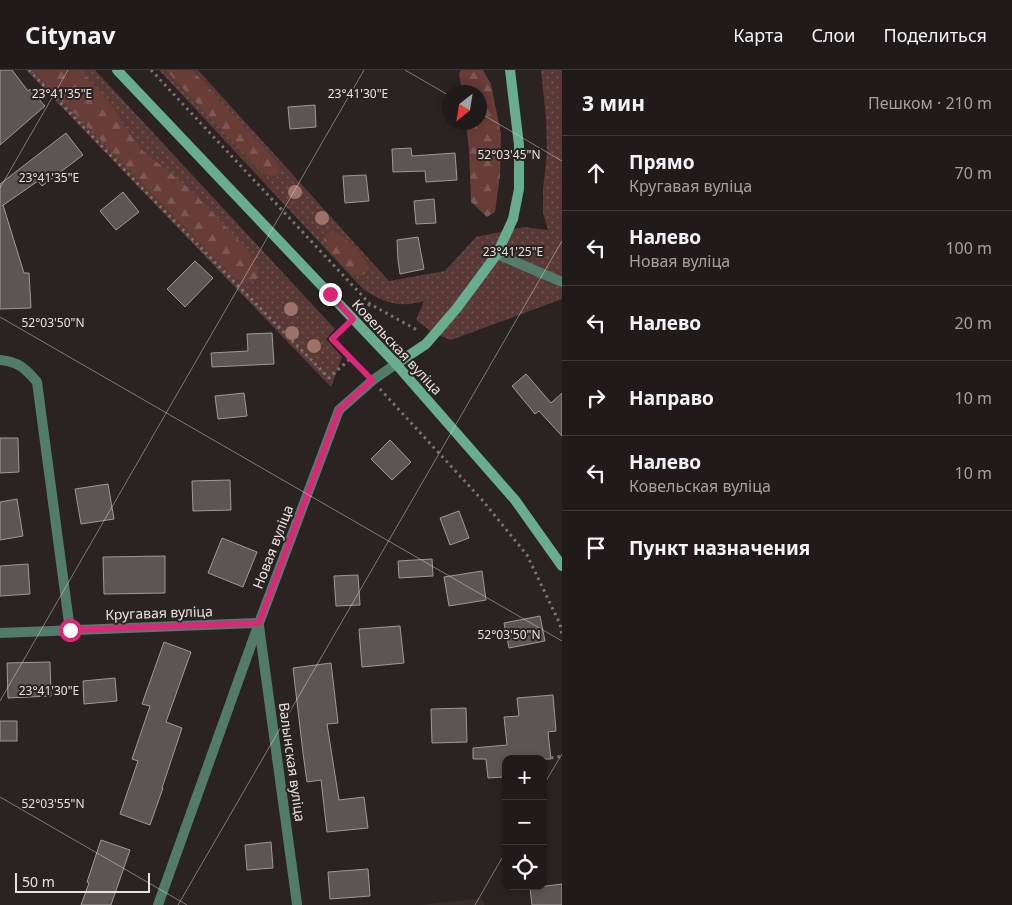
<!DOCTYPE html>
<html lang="ru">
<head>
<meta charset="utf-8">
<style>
	body { margin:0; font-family:"Noto Sans",sans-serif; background:#2d2727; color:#f1f3f6 }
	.controls { position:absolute; right:15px; bottom:15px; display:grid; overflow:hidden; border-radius:10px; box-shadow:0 2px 8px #0003 }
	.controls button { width:45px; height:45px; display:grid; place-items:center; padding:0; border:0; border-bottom:1px solid #3d3839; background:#201a1a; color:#f1f3f6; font:25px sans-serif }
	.compass { position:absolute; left:442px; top:15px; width:45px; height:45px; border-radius:50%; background:#201a1a; box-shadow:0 2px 8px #0003; rotate:210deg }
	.scale { position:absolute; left:15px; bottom:12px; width:135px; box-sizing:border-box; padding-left:5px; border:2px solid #e6e2e1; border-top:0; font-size:14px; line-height:18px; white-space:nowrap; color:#e6e2e1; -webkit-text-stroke:4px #2a2322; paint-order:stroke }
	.stop { position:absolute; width:15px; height:15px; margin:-11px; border:4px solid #db2777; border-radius:50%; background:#fff }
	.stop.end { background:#db2777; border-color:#fff; box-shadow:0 1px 5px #0008 }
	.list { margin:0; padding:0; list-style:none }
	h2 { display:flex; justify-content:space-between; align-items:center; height:65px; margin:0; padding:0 20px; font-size:21px }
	h2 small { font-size:16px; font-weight:400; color:#a2a1a2 }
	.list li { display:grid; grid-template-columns:32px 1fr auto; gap:15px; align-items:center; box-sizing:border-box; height:75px; padding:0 20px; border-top:1px solid #3d3839 }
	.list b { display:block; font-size:19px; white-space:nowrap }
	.list p { margin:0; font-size:16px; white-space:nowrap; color:#a2a1a2 }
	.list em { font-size:16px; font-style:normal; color:#a2a1a2 }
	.icon { flex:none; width:28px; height:28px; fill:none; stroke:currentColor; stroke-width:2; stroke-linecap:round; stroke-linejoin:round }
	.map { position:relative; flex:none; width:562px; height:835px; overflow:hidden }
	header { display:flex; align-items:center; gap:30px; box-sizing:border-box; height:70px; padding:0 25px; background:#201a1a; border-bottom:1px solid #3d3839 }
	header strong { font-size:24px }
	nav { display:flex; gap:28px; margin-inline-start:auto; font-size:18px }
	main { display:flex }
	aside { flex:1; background:#201a1a }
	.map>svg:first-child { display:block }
</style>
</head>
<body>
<header>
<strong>Citynav</strong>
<nav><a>Карта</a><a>Слои</a><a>Поделиться</a></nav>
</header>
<main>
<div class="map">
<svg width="562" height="835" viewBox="0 0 562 835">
	<defs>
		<pattern id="grass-dots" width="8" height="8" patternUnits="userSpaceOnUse" patternTransform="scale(1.25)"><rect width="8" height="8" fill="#593935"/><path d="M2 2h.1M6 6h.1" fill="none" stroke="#715552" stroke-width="1.8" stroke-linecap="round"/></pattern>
		<pattern id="forest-firs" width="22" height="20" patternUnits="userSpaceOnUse" patternTransform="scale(1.25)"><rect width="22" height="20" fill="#683c37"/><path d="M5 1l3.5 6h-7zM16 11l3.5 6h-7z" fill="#7e5854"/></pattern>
	</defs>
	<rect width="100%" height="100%" fill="#2a2322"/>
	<path fill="#392c2b" d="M481 828 485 835H421Z"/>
	<g fill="url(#grass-dots)">
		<path d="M26 0H95L335 259 326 269 342 287 331 317Z"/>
		<path d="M159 0H198L389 211 445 201 476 167 524 157 548 160 543 143V119L547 84 546 48 541 0H562V229L451 270 433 263 416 250 424 231C399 238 384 233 363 219Z"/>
	</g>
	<g fill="url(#forest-firs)">
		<path d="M33 0H80L109 32 130 64 143 81 190 119 245 177C249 183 253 189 256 196 263 215 247 215 234 208Z"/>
		<path d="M166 0H192L276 91C285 107 273 109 261 102Z"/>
		<path d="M461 0H483L491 14 501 64 500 106 495 142 487 147 471 132 469 80 466 53 480 52V22H462L459 4Z"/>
		<path d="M331 162C342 162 364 185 367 195 368 199 367 200 366 203 363 205 359 206 355 205 347 202 329 180 324 172 324 167 325 164 331 162Z"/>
	</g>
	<g fill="#5c5554" stroke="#a09896">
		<path d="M0 0H12L28 21 30 19 45 36 0 75Z"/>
		<path d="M315 35 316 57 290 59 288 37Z"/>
		<path d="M66 63 83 85 42 116 38 111 2 136 3 135 24 203H29L31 238 0 239V114Z"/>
		<path d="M411 78 412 86 455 83 457 110 426 112 425 101 393 102 392 79Z"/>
		<path d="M366 105 369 131 345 133 343 106Z"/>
		<path d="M123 122 139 142 116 160 100 141Z"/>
		<path d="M434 129 436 153 416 154 414 131Z"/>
		<path d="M418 167 424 199 400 204 398 190 397 170Z"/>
		<path d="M195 191 213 208 185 237 167 219Z"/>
		<path d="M272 263 274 294 212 297 211 283 248 281 247 264Z"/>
		<path d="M526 304 551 333 562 323V366L539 341 535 344 512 316Z"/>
		<path d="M244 323 247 346 218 349 215 326Z"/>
		<path d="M0 368H18L19 402 0 403Z"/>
		<path d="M390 370 411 392 392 410 371 389Z"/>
		<path d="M230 410 231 440 193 441 192 411Z"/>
		<path d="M108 414 114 449 81 454 75 419Z"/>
		<path d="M17 429 23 466 0 470V432Z"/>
		<path d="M459 441 469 468 450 475 440 448Z"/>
		<path d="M222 468 257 482 243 517 208 503Z"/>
		<path d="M165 486V523L104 524 103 487Z"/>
		<path d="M432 489 433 506 399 508 398 491Z"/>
		<path d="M28 494 30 524 0 526V496Z"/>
		<path d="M482 501 486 530 449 536 444 507Z"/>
		<path d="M358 505 360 535 336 536 334 506Z"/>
		<path d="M540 546 545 571 509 578 504 553Z"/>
		<path d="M400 556 404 593 362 597 359 559Z"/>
		<path d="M164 572 191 582 166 652 182 658 162 718H163L150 755 120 744 138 691 132 689 150 636 142 634Z"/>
		<path d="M50 592 51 626 8 628 7 593Z"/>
		<path d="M331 593 338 653 327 654 339 730 364 727 368 758 327 762 321 710 307 712 303 683 293 598Z"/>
		<path d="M115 608 117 631 84 634 83 611Z"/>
		<path d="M553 625 556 661 548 662 551 689H506V707L488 708 486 689H473V678L507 675 504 647 519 646 517 628Z"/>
		<path d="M466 638 467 672 432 673 431 639Z"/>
		<rect x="0" y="651" width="17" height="20"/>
		<path d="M101 770 130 780 111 835H81L89 813 87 812Z"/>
		<path d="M271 772 273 798 247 800 245 775Z"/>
		<path d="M368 799 370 826 330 829 328 802Z"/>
		<path d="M562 814V835H532L530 818Z"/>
	</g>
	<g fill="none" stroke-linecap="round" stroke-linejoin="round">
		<g stroke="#797372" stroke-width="3" stroke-dasharray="2.5 4" stroke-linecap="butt">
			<path d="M29 0 137 113 329 308 351 288"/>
			<path d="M151 0 370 234 419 261"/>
			<path d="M363 240 370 234"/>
			<path d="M343 258 332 269 364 302"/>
			<path d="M380 319 483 431 527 485 560 554 562 565"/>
			<path d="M551 688 562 686"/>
		</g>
		<g stroke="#527c69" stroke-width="10">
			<path d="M497 184 562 212"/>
			<path d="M0 290C19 292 25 298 37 312L70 560"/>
			<path d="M259 556 297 834"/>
			<path d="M0 563 259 553"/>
			<path d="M158 835 259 553 339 340 373 310 396 294"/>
		</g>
		<g stroke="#69ad8f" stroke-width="10">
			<path d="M117 0 396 294 515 430 562 496"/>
			<path d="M396 294 426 274 457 238 497 184 513 149 519 119V75L510 0"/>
		</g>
	</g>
	<g fill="#9f716b">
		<circle cx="295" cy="122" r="7"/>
		<circle cx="322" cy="148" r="7"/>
		<circle cx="291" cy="239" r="7"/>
		<circle cx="292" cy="263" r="7"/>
		<circle cx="314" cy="276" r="7"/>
	</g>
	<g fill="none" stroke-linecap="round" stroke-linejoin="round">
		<path stroke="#db2777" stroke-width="6" d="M70 560 259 553 339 340 372 310 332 269 353 249 330 224"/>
	</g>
	<path fill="none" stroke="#e6e2e1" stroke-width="1" stroke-opacity="0.45" d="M405 0 450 26M480 43 562 91M0 118 68 0M0 247 562 571M0 631 364 0M543 716 562 684M0 727 187 835M178 835 562 171M475 835 506 781"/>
	<g text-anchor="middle" stroke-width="4" stroke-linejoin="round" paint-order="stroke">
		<g font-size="14" fill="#e6e2e1" stroke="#2a2322">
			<text transform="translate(397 277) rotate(47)" y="5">Ковельская вуліца</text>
			<text transform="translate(273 477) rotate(-69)" y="5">Новая вуліца</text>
			<text transform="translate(159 543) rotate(-2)" y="5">Кругавая вуліца</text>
			<text transform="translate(292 692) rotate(82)" y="5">Валынская вуліца</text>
		</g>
	</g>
	<g font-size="12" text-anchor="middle" fill="#e6e2e1" stroke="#2a2322" stroke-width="4" stroke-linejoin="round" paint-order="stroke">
		<text x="358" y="28">23°41'30"E</text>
		<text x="62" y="28">23°41'35"E</text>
		<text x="509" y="89">52°03'45"N</text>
		<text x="49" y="112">23°41'35"E</text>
		<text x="513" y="186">23°41'25"E</text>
		<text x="53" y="257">52°03'50"N</text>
		<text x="509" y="569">52°03'50"N</text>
		<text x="49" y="625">23°41'30"E</text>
		<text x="53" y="738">52°03'55"N</text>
	</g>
</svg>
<div class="controls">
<button>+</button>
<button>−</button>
<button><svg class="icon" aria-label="locate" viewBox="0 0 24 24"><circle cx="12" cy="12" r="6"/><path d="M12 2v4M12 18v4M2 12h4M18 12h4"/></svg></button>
</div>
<svg class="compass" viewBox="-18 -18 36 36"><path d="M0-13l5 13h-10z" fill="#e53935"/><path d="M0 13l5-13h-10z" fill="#a2a1a2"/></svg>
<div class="scale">50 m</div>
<div class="stop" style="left:70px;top:560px"></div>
<div class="stop end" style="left:330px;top:224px"></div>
</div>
<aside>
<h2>3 мин<small>Пешком · 210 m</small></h2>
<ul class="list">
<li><svg class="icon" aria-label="ahead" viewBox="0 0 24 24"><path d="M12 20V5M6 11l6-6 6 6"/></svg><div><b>Прямо</b><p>Кругавая вуліца</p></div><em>70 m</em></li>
<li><svg class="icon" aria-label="left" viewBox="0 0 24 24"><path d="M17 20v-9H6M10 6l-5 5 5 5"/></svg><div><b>Налево</b><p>Новая вуліца</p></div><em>100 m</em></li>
<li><svg class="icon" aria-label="left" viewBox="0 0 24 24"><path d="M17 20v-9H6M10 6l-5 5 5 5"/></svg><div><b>Налево</b></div><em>20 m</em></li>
<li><svg class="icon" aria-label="right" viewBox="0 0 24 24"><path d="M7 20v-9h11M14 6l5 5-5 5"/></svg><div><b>Направо</b></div><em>10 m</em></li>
<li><svg class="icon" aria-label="left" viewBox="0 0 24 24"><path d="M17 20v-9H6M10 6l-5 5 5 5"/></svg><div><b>Налево</b><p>Ковельская вуліца</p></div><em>10 m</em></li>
<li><svg class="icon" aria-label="arrive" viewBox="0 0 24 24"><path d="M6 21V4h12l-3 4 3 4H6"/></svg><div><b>Пункт назначения</b></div></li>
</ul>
</aside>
</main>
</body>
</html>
